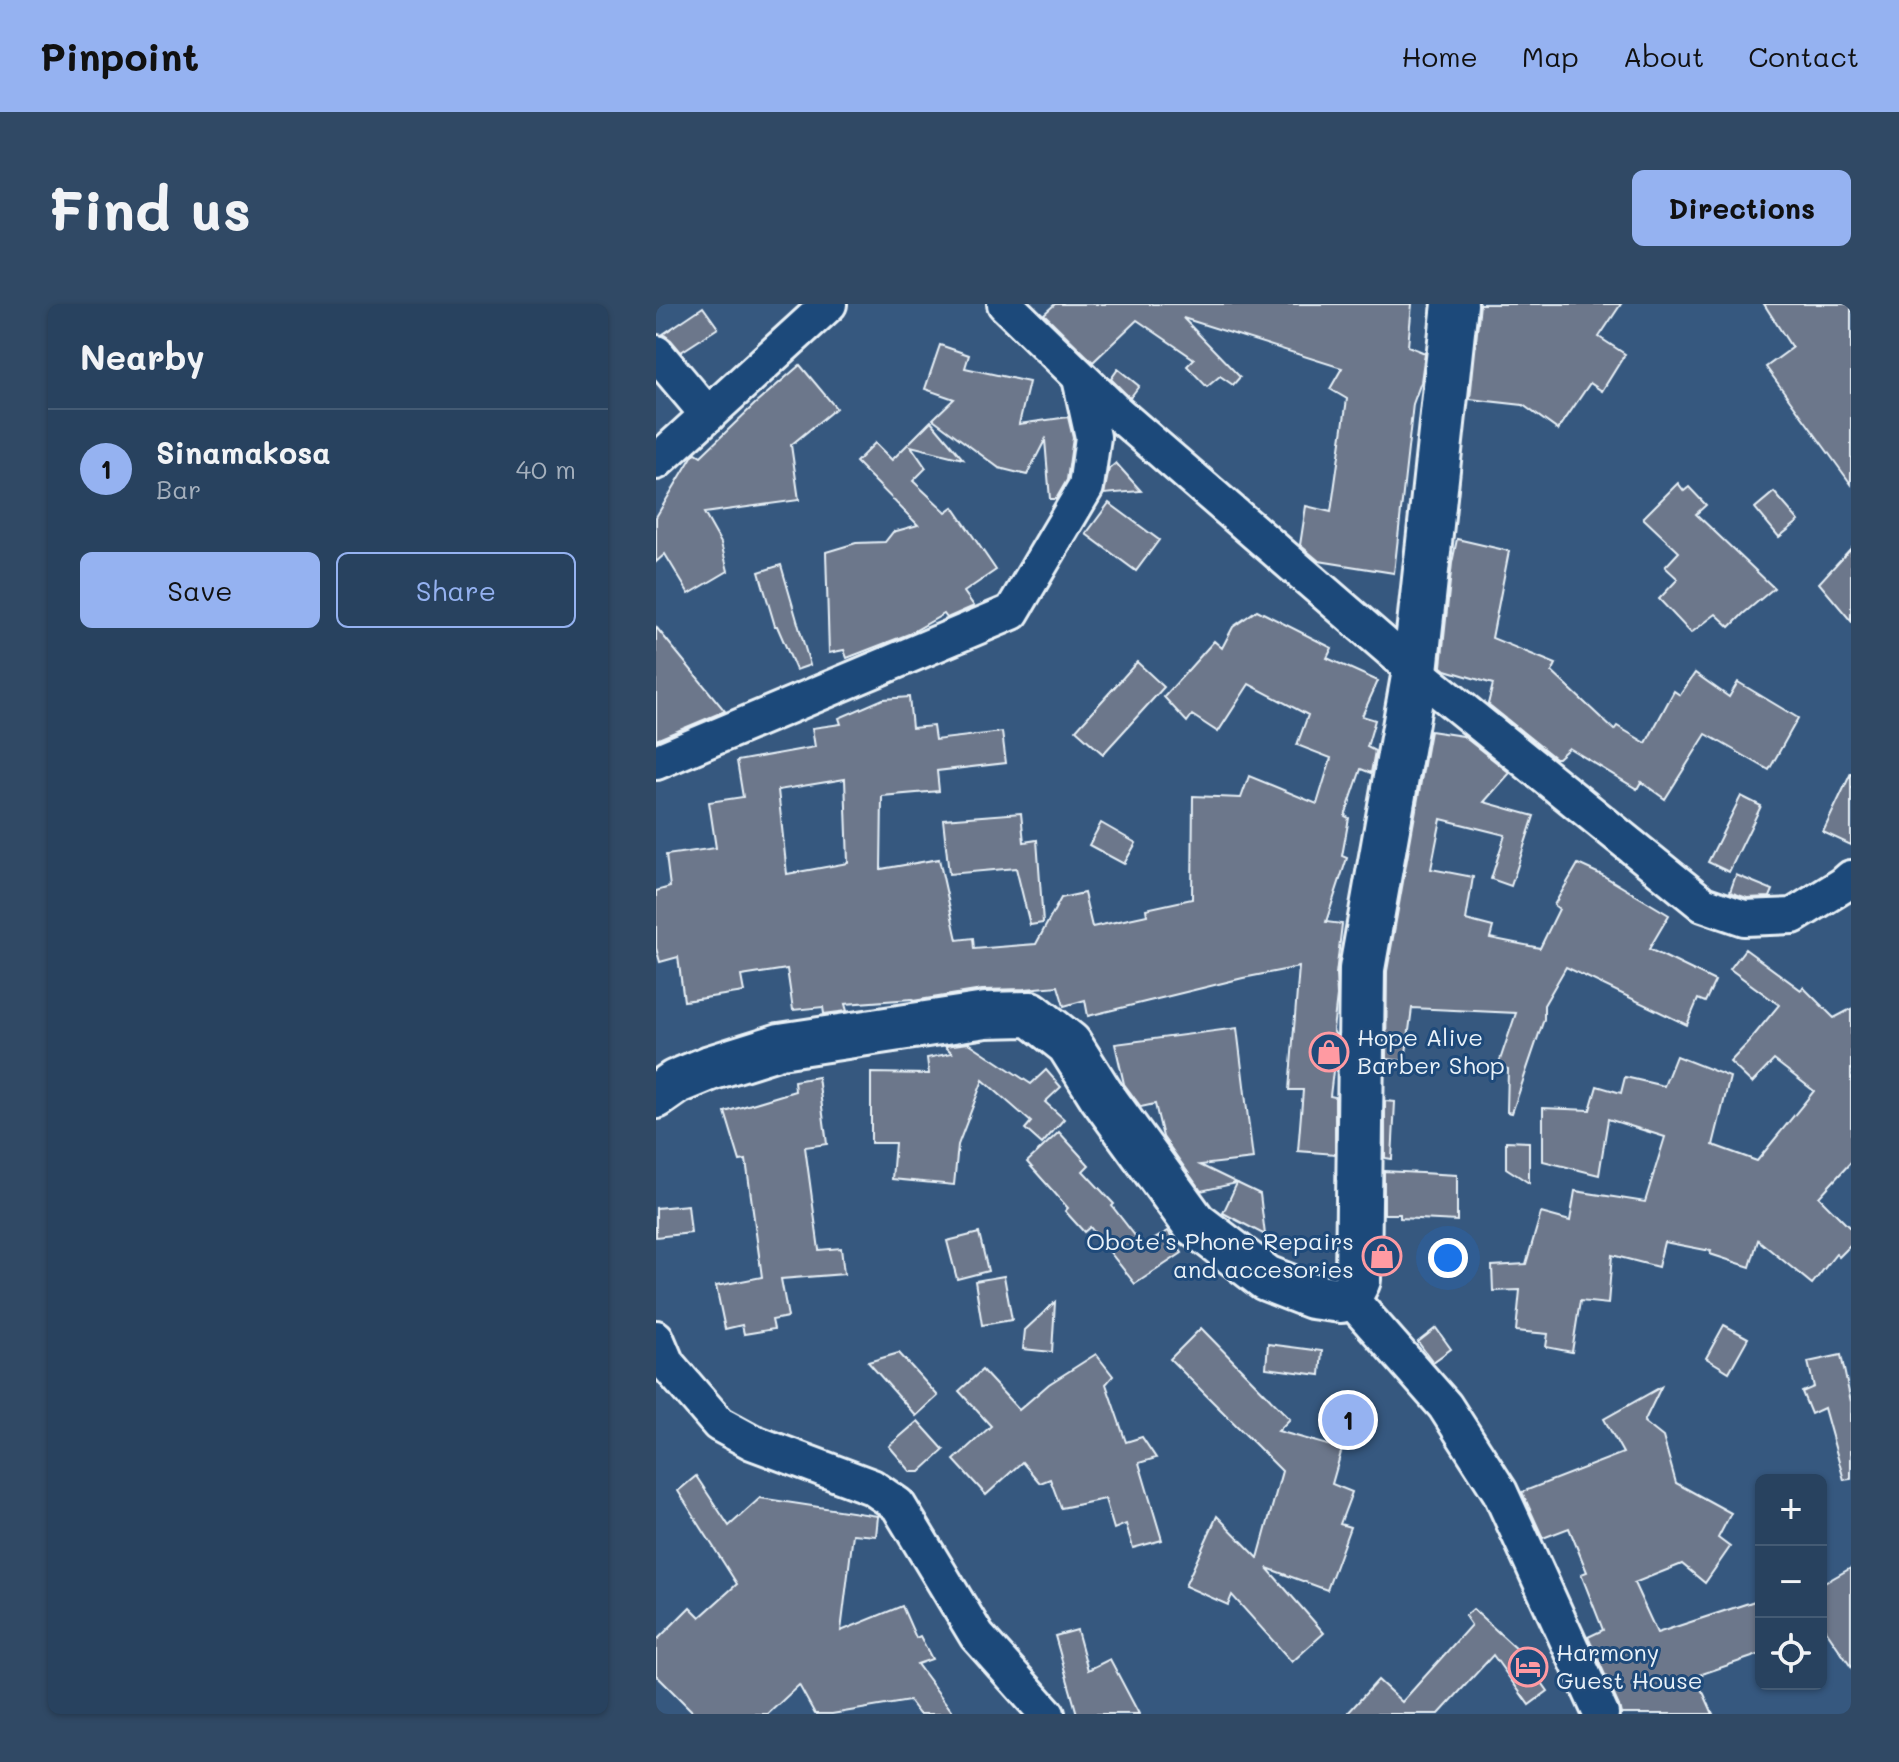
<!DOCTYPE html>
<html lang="en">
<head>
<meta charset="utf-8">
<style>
	body { margin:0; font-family:Mali,sans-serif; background:#304965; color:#f1f3f6 }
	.controls { position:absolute; right:24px; bottom:24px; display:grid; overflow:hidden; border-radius:12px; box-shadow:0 2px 6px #0004 }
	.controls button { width:72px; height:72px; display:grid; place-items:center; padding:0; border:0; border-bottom:2px solid #445b74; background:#28425f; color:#f1f3f6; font:40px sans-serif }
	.you { position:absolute; left:792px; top:954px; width:28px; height:28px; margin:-20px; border:6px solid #fff; border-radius:50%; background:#1a73e8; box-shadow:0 0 0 12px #1a73e833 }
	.badge { display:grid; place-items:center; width:52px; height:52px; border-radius:50%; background:#95b2f1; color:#111; font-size:26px; font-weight:700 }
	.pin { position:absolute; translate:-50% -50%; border:4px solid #fff; box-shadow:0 2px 8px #0006 }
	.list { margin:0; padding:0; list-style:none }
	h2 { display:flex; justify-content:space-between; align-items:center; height:104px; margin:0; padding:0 32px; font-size:34px }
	h2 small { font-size:26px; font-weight:400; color:#a5b0bd }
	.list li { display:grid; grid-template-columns:52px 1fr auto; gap:24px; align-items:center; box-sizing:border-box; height:120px; padding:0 32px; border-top:2px solid #445b74 }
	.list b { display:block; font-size:30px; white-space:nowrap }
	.list p { margin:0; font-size:26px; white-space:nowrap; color:#a5b0bd }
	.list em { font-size:26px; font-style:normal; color:#a5b0bd }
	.actions { display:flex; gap:16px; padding:24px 32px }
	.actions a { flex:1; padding:18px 0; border:2px solid #95b2f1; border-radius:12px; text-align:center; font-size:28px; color:#95b2f1 }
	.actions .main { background:#95b2f1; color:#111 }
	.icon { flex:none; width:44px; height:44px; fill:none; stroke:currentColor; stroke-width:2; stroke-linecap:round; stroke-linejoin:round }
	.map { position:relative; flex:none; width:1195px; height:1410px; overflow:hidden; border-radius:12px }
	header { display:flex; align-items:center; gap:48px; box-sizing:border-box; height:112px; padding:0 40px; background:#95b2f1; color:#111 }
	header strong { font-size:38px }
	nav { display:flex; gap:44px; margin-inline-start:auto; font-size:28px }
	.intro { display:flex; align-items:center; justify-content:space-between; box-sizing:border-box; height:192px; padding:0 48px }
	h1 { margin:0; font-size:56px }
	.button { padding:20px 36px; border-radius:12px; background:#95b2f1; color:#111; font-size:28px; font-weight:700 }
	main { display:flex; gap:48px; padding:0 48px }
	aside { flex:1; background:#28425f; border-radius:12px; box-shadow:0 2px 6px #0004 }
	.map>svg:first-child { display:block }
</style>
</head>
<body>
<header>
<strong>Pinpoint</strong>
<nav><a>Home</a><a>Map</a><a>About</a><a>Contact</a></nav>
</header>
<div class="intro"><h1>Find us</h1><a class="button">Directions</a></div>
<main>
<aside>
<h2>Nearby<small></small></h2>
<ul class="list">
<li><span class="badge">1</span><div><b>Sinamakosa</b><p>Bar</p></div><em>40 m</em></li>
</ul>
<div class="actions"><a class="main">Save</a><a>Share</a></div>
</aside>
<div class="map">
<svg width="1195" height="1410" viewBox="0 0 1195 1410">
	<rect width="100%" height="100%" fill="#36587f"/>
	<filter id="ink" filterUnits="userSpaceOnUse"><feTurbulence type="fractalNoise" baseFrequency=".0125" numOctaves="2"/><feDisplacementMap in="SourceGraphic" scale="16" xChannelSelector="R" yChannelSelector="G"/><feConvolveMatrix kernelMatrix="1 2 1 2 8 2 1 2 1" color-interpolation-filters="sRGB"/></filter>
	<g filter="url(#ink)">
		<g fill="#6c778b" stroke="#e8f1f8" stroke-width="2" fill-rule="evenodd">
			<path d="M399 0H756L752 42 769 49 765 78 757 100 738 269 663 257 644 241 650 202 675 208 691 95 674 85 686 64 527 14 584 73 577 81 564 72 551 83 531 62 538 55 481 16 437 58 388 10Z"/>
			<path d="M824 0H965L943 33 969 50 946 87 934 79 902 126 867 101 814 95Z"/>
			<path d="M1108 0H1195V180L1110 63 1136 44Z"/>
			<path d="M47 3 62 24 25 48 15 36 7 30Z"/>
			<path d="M284 41 313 51 309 64 373 78 363 120 412 113 417 134 411 176 400 195H394L389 136 371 171 343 164 277 115 298 95 269 85Z"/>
			<path d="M144 61 180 104 135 141 143 196 48 209 65 239 72 267 33 290 9 250 0 258V213L37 151 40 149 45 152 99 100Z"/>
			<path d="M462 65 483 82 474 94 455 75Z"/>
			<path d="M275 117 307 155 255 142 270 164 257 177 290 208 297 203 340 266 308 288 318 302 316 303 291 314 288 310 253 330 191 354 188 346 173 349 170 248 200 239 229 238 237 228 262 221 200 158 219 139 236 156Z"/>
			<path d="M460 159 485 187 448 190 453 165Z"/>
			<path d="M1022 179 1028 187 1033 183 1050 201 1040 210 1118 284 1087 310 1074 323 1060 310 1035 329 1003 295 1022 275 1009 263 1023 248 987 214Z"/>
			<path d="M1118 188 1143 217 1123 233 1099 204Z"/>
			<path d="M453 199 503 236 480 267 430 230Z"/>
			<path d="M801 235 853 247 836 334 900 360 896 368 958 426 961 422 990 439 1018 387 1024 391 1039 369 1073 393 1082 378 1142 414 1113 466 1050 430 1009 495 985 478 981 485 913 444 902 454H899L832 400 837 380 790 366 785 362 796 259Z"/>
			<path d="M1195 244V317L1163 279Z"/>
			<path d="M125 261 154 361 140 366 121 322H119L103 268Z"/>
			<path d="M601 306 676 344 671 354 722 377 706 412 719 416 711 443 719 447 715 469 705 465 689 512 693 514 686 552 691 554 670 618 686 620 680 670 681 692 677 726 680 732V742L674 792 679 793V850L642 847 647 786H633L643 663 587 674 432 712 429 696 408 702 402 682 369 685 326 686 257 697 256 695 189 700 191 707 168 710 167 703 137 706 131 665 85 672 88 688 28 697 22 653 4 658 0 644V587L14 583 10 551 60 544 53 498 87 493 81 457 159 443 156 424 185 420 183 414 227 395 253 393 256 424 277 422 279 436 346 428 350 459 281 467 283 487 226 492 225 565 283 555 301 636 317 634 318 645 380 640 405 594 428 589 436 623 491 611 490 605 536 595 537 492 585 494 593 472 661 500 675 454 641 441 652 411 593 380 562 428 536 411 531 418 508 393 558 337 566 344 577 323ZM189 475 192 559 131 570 122 486Z"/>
			<path d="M0 323 69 407 0 436Z"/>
			<path d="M481 358 508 383 447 450 420 426Z"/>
			<path d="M774 427 807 432 854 469 828 498 878 512 855 582 835 575 849 531 785 515 775 565 817 573 810 616 837 623 834 634 884 644 903 605 898 601 922 560 946 571 1013 611 993 645 1059 677 1049 698 1042 695 1031 721 910 663 888 701V715L856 809 851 808 852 765 842 762 860 709 756 704 749 757 730 755 731 667Z"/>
			<path d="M1195 469V541L1167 528Z"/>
			<path d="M1085 492 1105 502 1073 568 1052 558Z"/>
			<path d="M365 509 368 538 381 536 387 619 374 621 360 564 293 570 287 515Z"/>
			<path d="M445 519 480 539 468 560 433 541Z"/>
			<path d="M1080 571 1117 586 1114 593 1091 594 1074 588Z"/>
			<path d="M1089 645 1145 686 1147 683 1178 714 1195 705V858L1163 893 1195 925V941L1183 953 1180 950 1156 980 1102 936 1094 963 1054 950 1055 947 1008 938 1002 963 956 951 952 1000 924 997 916 1048 890 1043 892 1030 860 1027 864 986 837 987 836 962 870 960 885 909 914 917 919 887 989 898 1009 833 952 815 943 871 887 857V804L934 806 941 782 965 789 969 773 1008 782 1020 752 1074 773 1057 841 1101 857 1158 787 1118 756 1096 779 1074 758 1090 741 1123 701 1074 665Z"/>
			<path d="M581 724 597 855 544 861 581 879 545 887 507 833 499 800 485 803 468 780 459 740Z"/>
			<path d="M313 739 375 780 390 766 405 783 389 798 408 815 386 840 369 825 375 818 327 776 302 841 298 881 236 875 239 839H215V769L273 770 271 754 296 749 289 742Z"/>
			<path d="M162 773 171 840 149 843 163 946 185 944 188 970 125 975 132 1013 116 1016 118 1025 88 1030 86 1021 69 1025 60 982 106 973 90 856 84 857 69 808 139 787 138 777Z"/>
			<path d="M729 797 739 798 736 855 729 854Z"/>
			<path d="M403 828 433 861 427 867 458 900 456 902 487 942 512 927 526 949 479 980 434 923 428 928 409 907 412 904 371 858Z"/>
			<path d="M850 837 873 838V879L850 864Z"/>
			<path d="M728 867 801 871V917L744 914V910H728Z"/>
			<path d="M581 879 604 890 609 931 567 909Z"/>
			<path d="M32 901 35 929 0 933V904Z"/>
			<path d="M323 929 332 967 301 975 291 937Z"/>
			<path d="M348 972 356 1016 326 1021 319 977Z"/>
			<path d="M399 998 396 1048 367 1045 369 1026Z"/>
			<path d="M1068 1021 1092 1034 1073 1068 1050 1054Z"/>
			<path d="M545 1024 634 1115 622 1127 686 1145 676 1180 696 1188 684 1220 694 1223 671 1286 611 1264 668 1329 636 1358 576 1291 572 1301 529 1282 561 1212 602 1254 626 1167 514 1055Z"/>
			<path d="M780 1024 795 1045 777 1058 762 1038Z"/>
			<path d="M612 1040 666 1047 664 1071 610 1064Z"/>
			<path d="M243 1049 282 1092 260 1112 212 1058Z"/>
			<path d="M440 1050 457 1072 450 1080 470 1138 486 1133 500 1154 483 1159 506 1236 477 1244 470 1220 458 1225 449 1195 405 1204 394 1175 384 1179 366 1158 330 1191 298 1156 335 1122 303 1087 326 1066 363 1106 393 1080Z"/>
			<path d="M1185 1051 1195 1098V1175L1188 1176 1168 1104 1155 1110 1146 1088 1158 1083 1152 1058Z"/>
			<path d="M1005 1083 988 1118 1007 1133 1020 1179 1075 1209 1062 1234 1074 1243 1049 1279 1026 1260 978 1279 1001 1329 1105 1295V1350L1037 1373 1048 1390 1057 1410H965L963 1402 932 1333 947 1326 925 1270 931 1268 913 1224 887 1234 866 1188 967 1149 948 1115Z"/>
			<path d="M262 1117 288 1146 264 1168H255L233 1142Z"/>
			<path d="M40 1172 73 1222 104 1194 222 1212 220 1232 197 1230 185 1327 246 1302 260 1334 264 1332 276 1355 261 1360 298 1410H263L253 1397 176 1410H159L143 1381 112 1410H39L0 1371V1337L34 1303 44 1313 81 1280 22 1187Z"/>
			<path d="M1195 1264V1363L1165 1319V1281Z"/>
			<path d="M817 1305 864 1348 892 1387 873 1401 837 1351 783 1410H691L722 1376 746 1398 815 1321 809 1312Z"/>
			<path d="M421 1326 432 1366 454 1355 483 1410H421L399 1332Z"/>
		</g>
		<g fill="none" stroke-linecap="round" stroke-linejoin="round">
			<defs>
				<g id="street">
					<path d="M349 0 458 106 759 367 1047 600 1088 614 1137 612 1187 581 1195 574"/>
					<path d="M0 49 52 111"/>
					<path d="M0 158 173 0"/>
					<path d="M0 458 356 308 430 183 437 133 424 74"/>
					<path d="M693 993 789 1102 844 1188 945 1410"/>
					<path d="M0 1034 11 1060 63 1120 96 1138 216 1183 242 1201 321 1332 391 1410"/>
				</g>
				<path id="secondary" d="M0 792 20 778 54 764 124 742 330 711 375 710 413 740 445 791 538 919 610 974 656 992 685 996 693 993 702 976 706 665 759 367 799 0"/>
			</defs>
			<use href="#street" stroke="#e8f1f8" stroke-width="40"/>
			<use href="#secondary" stroke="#e8f1f8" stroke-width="50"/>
			<use href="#street" stroke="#1f4a7a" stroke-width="34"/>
			<use href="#secondary" stroke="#1f4a7a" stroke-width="44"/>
		</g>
	</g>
	<defs>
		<symbol id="shop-ring" viewBox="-11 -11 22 22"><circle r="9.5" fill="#1f4a7a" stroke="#ff9aa2" stroke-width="1.5"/><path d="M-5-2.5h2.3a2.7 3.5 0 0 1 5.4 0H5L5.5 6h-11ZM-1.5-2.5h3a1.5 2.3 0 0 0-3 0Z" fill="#ff9aa2"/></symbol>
		<symbol id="hotel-ring" viewBox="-11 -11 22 22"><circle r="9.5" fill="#1f4a7a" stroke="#ff9aa2" stroke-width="1.5"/><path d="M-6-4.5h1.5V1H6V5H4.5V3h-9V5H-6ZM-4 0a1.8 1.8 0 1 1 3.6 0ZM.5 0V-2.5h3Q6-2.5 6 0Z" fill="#ff9aa2"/></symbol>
	</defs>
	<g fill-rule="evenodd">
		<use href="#shop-ring" x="651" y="726" width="44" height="44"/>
		<use href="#shop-ring" x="704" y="930" width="44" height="44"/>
		<use href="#hotel-ring" x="850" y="1341" width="44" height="44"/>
	</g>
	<g text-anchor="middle" stroke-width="6" stroke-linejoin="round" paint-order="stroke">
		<g font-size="24" fill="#e8f1f8" stroke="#1f4a7a" text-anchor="start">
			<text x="701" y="742">Hope Alive<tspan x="701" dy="28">Barber Shop</tspan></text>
			<text x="698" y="946" text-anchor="end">Obote's Phone Repairs<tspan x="698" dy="28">and accesories</tspan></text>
			<text x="900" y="1357">Harmony<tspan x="900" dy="28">Guest House</tspan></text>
		</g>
	</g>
</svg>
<div class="controls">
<button>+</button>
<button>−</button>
<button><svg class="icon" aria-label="locate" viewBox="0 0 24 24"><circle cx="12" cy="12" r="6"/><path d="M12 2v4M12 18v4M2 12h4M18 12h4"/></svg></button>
</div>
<div class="you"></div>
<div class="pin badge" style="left:692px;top:1116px">1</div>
</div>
</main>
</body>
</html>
